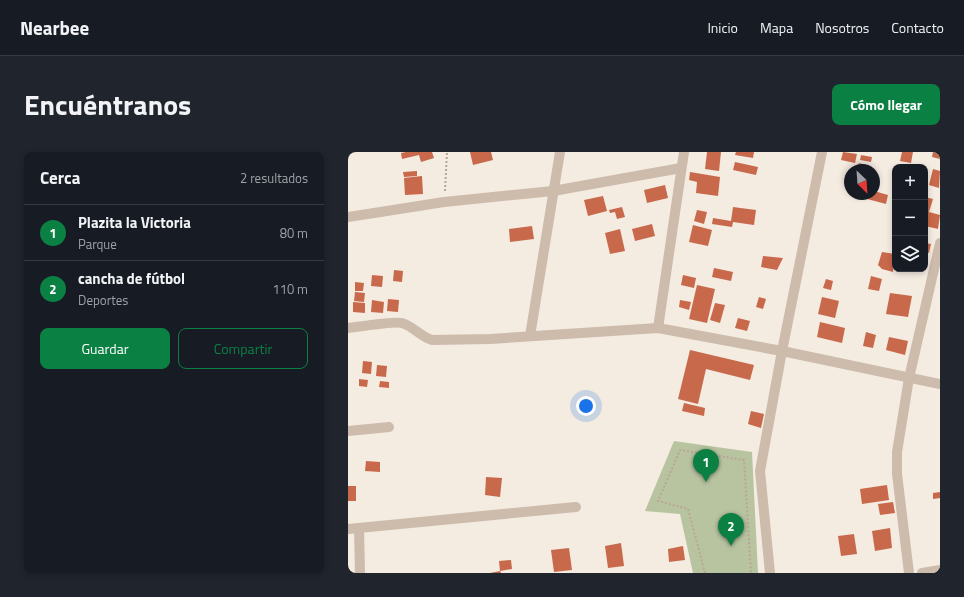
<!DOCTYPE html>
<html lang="es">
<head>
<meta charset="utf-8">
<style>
	body { margin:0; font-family:"Titillium Web",sans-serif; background:#20242c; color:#f1f3f6 }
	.controls { position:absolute; right:12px; top:12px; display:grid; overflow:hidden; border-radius:8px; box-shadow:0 2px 6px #0003 }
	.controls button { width:36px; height:36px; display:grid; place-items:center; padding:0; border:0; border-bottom:1px solid #363941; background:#171b24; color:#f1f3f6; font:20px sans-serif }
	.compass { position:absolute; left:496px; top:12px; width:36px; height:36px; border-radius:50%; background:#171b24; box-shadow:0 2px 6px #0003; rotate:155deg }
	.you { position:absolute; left:238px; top:254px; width:14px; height:14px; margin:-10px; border:3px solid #fff; border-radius:50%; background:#1a73e8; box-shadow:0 0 0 6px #1a73e833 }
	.badge { display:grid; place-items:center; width:26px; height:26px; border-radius:50%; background:#0b8043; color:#fff; font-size:13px; font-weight:700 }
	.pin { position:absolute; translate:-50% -33px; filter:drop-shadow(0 1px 2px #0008) }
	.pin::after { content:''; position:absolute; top:21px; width:14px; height:12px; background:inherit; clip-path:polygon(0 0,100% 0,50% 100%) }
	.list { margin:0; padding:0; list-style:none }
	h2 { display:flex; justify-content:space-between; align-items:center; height:52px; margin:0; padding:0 16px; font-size:17px }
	h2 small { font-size:13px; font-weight:400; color:#9ea1a6 }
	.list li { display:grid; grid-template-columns:26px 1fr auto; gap:12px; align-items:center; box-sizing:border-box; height:56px; padding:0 16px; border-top:1px solid #363941 }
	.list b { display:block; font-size:15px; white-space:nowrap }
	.list p { margin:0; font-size:13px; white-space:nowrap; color:#9ea1a6 }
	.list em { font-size:13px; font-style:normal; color:#9ea1a6 }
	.actions { display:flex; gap:8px; padding:12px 16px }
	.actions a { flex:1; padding:9px 0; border:1px solid #0b8043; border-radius:8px; text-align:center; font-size:14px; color:#0b8043 }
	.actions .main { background:#0b8043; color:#fff }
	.icon { flex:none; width:22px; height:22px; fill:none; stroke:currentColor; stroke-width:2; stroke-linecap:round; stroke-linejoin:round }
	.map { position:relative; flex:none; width:592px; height:421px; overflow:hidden; border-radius:8px }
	header { display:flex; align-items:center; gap:24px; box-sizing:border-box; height:56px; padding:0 20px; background:#171b24; border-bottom:1px solid #363941 }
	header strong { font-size:19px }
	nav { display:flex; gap:22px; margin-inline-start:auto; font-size:14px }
	.intro { display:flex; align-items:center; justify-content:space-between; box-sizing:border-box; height:96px; padding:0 24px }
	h1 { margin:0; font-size:28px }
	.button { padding:10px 18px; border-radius:8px; background:#0b8043; color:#fff; font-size:14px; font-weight:700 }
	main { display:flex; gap:24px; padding:0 24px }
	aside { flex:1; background:#171b24; border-radius:8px; box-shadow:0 2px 6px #0003 }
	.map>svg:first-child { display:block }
</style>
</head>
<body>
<header>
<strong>Nearbee</strong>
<nav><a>Inicio</a><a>Mapa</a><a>Nosotros</a><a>Contacto</a></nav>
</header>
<div class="intro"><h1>Encuéntranos</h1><a class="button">Cómo llegar</a></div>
<main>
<aside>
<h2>Cerca<small>2 resultados</small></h2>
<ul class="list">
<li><span class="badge">1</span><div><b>Plazita la Victoria</b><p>Parque</p></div><em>80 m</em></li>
<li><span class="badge">2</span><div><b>cancha de fútbol</b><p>Deportes</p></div><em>110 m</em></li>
</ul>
<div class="actions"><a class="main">Guardar</a><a>Compartir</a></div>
</aside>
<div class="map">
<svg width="592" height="421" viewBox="0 0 592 421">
	<rect width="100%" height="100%" fill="#f4ebe1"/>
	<path fill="#b8c4a0" d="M326 289 404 300 410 421H345L332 362 297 359Z"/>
	<g fill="#c8694b">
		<path d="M58 0H84L86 6 73 10 71 3 54 7 53 1Z"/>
		<path d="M122 0H143L145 8 125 13Z"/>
		<path d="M359 0H373L371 19 357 17Z"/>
		<path d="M388 0H406L405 6 387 3Z"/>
		<path d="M495 0 509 2 507 11 493 8Z"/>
		<path d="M554 0H565L563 11 552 9Z"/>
		<path d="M585 0H592V7L584 5Z"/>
		<path d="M513 3 524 5 523 10 512 8Z"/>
		<path d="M387 10 410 15 408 23 385 18Z"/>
		<path d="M511 11 521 14 520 18H509Z"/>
		<path d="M585 17 592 19 591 36 581 33Z"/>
		<path d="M69 19V24L56 25 55 20Z"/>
		<path d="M342 20 372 25 370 44 348 41 349 30 341 28Z"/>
		<path d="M74 24 75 42 57 43 56 26Z"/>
		<path d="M317 33 320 46 299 51 296 38Z"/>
		<path d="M526 39 540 43 538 52 519 47 521 42H526Z"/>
		<path d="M255 44 259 59 240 64 236 48Z"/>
		<path d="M577 45 585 47 581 60 592 63 590 77 577 74Z"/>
		<path d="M274 55 277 65 269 67 267 60 262 61 261 58Z"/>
		<path d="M385 55 408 58 406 73 385 70 384 75 364 72 365 66 383 69Z"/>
		<path d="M349 58 359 60 356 72 346 69Z"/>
		<path d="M304 72 307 84 287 89 284 77Z"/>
		<path d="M345 73 364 78 360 94 341 90Z"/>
		<path d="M184 74 186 87 162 90 161 77Z"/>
		<path d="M272 77 277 99 262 102 257 81Z"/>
		<path d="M577 91 583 92 581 101 577 100Z"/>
		<path d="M534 100 547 102 545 120 534 117 530 113Z"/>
		<path d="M415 104 435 106 429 118 413 115Z"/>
		<path d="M366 116 385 120 383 129 364 125Z"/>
		<path d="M46 118 55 119 54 130 45 129Z"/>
		<path d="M24 123 35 124 34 135 23 134Z"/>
		<path d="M335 123 348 126 346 136 333 133Z"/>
		<path d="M523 124 534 127 531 139 520 137Z"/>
		<path d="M478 127 485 129 483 138 475 136Z"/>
		<path d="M7 130 16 131 15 139H7Z"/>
		<path d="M349 133 367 137 359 171 341 167Z"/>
		<path d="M7 140 17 141 16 150 6 149Z"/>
		<path d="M542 141 564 144 560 165 538 162Z"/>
		<path d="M411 145 418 147 415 157 408 155Z"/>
		<path d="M474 145 491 149 487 166 470 162Z"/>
		<path d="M40 147 51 148 50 160 39 159Z"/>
		<path d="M24 148 36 150 35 161 23 160Z"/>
		<path d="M332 148 343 150 341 158 331 155Z"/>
		<path d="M5 150 17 151V161L5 160Z"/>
		<path d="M367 151 377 153 372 171 362 168Z"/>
		<path d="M390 166 402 169 399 179 387 176Z"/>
		<path d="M472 170 497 176 494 191 469 185Z"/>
		<path d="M518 180 528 183 525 196 515 194Z"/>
		<path d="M541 185 560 189 557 203 538 198Z"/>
		<path d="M342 198 406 213 402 228 358 217 350 252 330 247Z"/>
		<path d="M15 209 24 210 23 222 14 221Z"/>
		<path d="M29 213 39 214 38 225 28 224Z"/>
		<path d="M11 227 20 228 19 235 11 234Z"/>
		<path d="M32 229 41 230V236L31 235Z"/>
		<path d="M336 251 357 256 356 264 334 259Z"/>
		<path d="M403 259 416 262 413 276 400 272Z"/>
		<path d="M18 309 32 310V320L17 319Z"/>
		<path d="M138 325 154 326 152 345 137 343Z"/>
		<path d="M539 333 541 348 514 352 512 337Z"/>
		<rect x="0" y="334" width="8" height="15"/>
		<path d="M592 340V346L585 347V341Z"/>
		<path d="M545 350 547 361 532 363 530 352Z"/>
		<path d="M542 376 544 396 527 399 524 379Z"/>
		<path d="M506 382 509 402 493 404 490 384Z"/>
		<path d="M273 391 276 414 260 416 257 394Z"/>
		<path d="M335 394 337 408 321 410 320 397Z"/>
		<path d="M221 396 224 418 206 420 203 398Z"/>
		<path d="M163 408 164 417 152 419 153 421H142L152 419 151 409Z"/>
	</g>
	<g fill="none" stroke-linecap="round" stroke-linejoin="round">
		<g stroke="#b9a596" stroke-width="2" stroke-dasharray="2 2" stroke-linecap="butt">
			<path d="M97 39 99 0"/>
			<path d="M357 421 340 357 310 349 332 298 396 308 403 421"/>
		</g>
		<g stroke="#cdbbac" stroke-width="10">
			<path d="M0 65 96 50 205 39 333 16"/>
			<path d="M0 176C9 175 47 169 54 171 65 174 73 185 84 188L142 187 310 176 434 199 592 232"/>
			<path d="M310 176 336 0"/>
			<path d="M182 184 212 0"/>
			<path d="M0 279 41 275"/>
			<path d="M11 376 12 421"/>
			<path d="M0 377 228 355"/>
			<path d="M422 421 412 319 434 199 474 0"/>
			<path d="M561 421 549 322V300L561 226 592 91"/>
			<path d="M574 421 592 418"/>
		</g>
	</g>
</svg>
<div class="controls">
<button>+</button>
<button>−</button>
<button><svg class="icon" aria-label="layers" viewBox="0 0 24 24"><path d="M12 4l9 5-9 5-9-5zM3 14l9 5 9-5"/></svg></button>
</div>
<svg class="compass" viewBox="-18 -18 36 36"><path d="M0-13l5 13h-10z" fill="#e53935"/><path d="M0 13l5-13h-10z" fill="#9ea1a6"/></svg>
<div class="you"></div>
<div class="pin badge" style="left:358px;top:330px">1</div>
<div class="pin badge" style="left:383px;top:394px">2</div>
</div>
</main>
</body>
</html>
